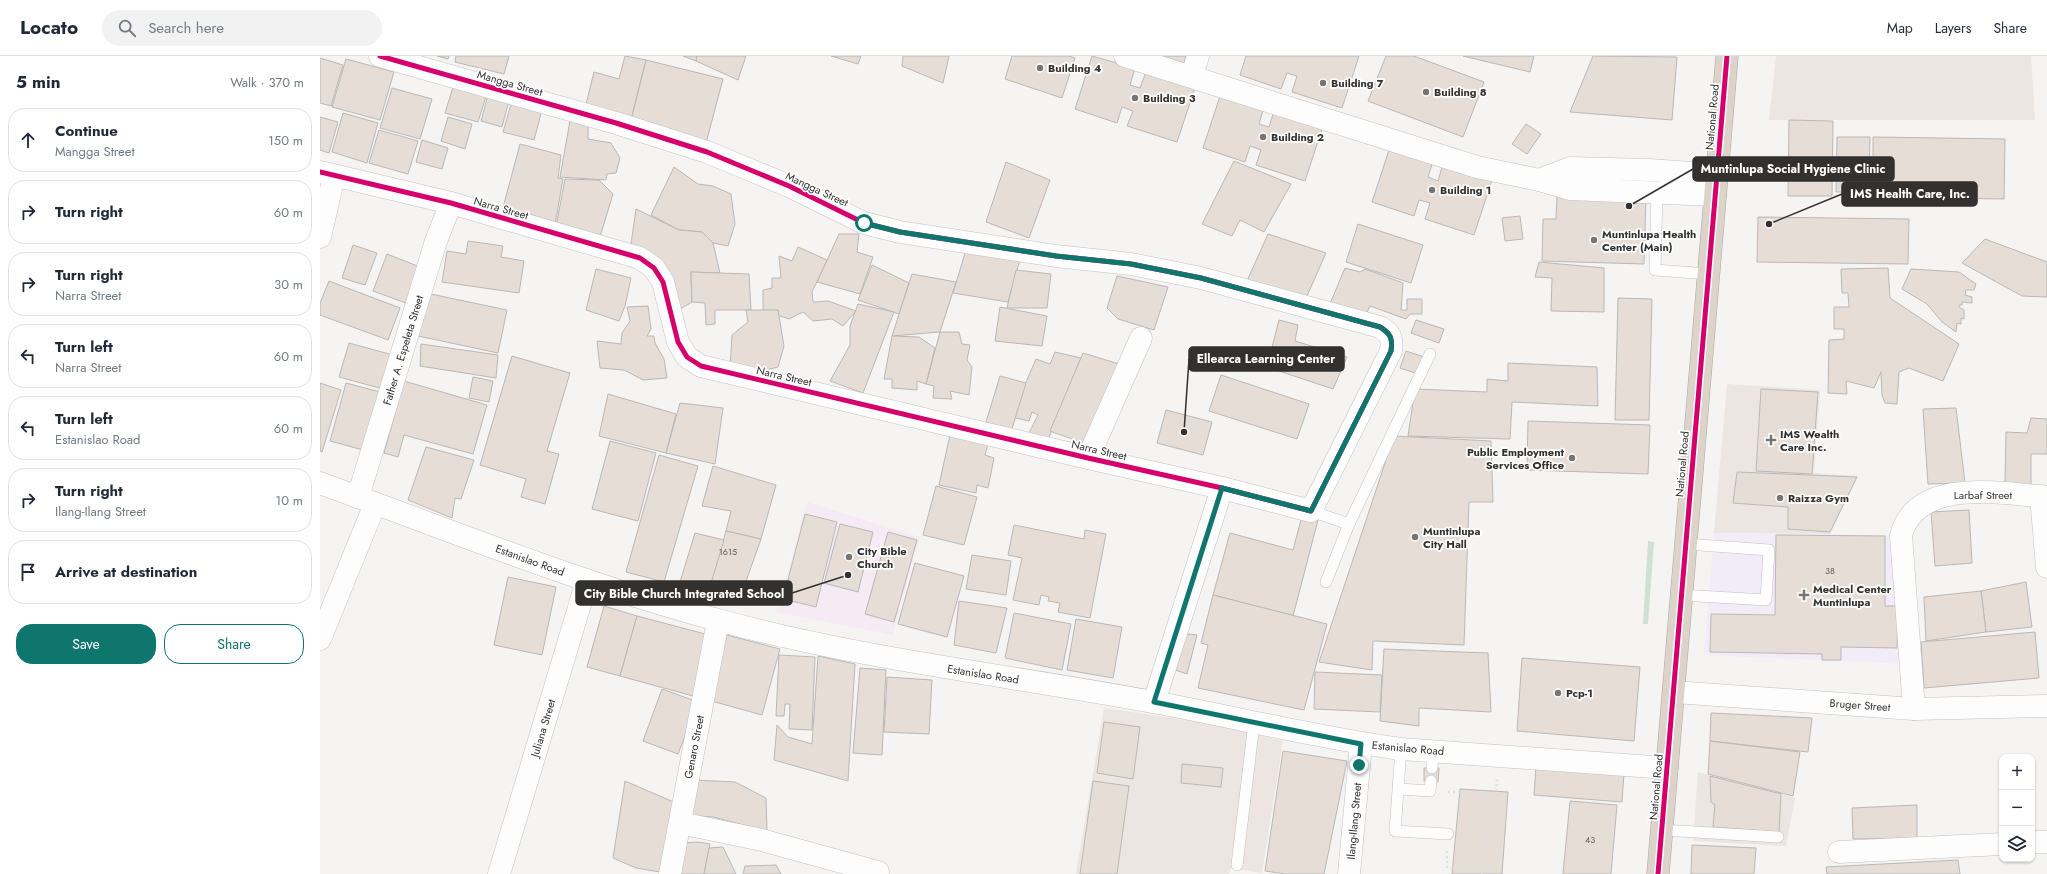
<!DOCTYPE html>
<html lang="en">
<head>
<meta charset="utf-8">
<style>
	body { margin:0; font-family:Jost,sans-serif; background:#f2f2f3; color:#1f2937 }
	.controls { position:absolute; right:12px; bottom:12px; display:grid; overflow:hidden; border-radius:8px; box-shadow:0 1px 3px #0004 }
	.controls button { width:36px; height:36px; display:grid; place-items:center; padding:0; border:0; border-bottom:1px solid #e0e1e3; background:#fff; color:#1f2937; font:20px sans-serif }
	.stop { position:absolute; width:12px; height:12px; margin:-9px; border:3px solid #0f766e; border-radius:50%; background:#fff }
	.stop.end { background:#0f766e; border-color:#fff; box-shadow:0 1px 4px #0008 }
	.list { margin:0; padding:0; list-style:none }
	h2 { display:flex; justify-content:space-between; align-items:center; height:52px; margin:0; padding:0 16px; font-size:17px }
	h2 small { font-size:13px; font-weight:400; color:#747a83 }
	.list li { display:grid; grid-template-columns:26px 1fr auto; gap:12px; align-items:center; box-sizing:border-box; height:64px; margin:0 8px 8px; padding:0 8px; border:1px solid #e0e1e3; border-radius:16px }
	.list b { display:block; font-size:15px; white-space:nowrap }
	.list p { margin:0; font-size:13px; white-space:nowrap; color:#747a83 }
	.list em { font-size:13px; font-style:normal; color:#747a83 }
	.actions { display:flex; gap:8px; padding:12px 16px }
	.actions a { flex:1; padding:9px 0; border:1px solid #0f766e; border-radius:16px; text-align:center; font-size:14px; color:#0f766e }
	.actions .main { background:#0f766e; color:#fff }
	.icon { flex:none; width:22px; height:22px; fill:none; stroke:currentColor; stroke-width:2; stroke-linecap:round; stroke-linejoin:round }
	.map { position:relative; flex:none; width:1727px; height:818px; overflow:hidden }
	header { display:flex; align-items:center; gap:24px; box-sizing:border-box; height:56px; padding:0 20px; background:#fff; border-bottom:1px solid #e0e1e3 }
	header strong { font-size:19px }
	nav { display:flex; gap:22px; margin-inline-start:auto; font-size:14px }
	.search { width:280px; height:36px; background:#f2f2f3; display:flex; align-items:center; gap:10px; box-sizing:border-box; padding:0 14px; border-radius:22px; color:#747a83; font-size:15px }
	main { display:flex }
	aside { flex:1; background:#fff }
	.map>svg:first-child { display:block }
</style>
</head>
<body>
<header>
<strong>Locato</strong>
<div class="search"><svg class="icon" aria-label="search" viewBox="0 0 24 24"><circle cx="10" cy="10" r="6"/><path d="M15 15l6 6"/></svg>Search here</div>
<nav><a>Map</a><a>Layers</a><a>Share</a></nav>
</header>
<main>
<aside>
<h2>5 min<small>Walk · 370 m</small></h2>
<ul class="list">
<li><svg class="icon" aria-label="ahead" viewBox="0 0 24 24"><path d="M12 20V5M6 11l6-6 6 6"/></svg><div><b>Continue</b><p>Mangga Street</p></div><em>150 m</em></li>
<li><svg class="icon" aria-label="right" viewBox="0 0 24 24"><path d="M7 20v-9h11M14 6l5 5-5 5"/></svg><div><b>Turn right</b></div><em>60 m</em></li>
<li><svg class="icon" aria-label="right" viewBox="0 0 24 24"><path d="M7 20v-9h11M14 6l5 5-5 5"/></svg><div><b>Turn right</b><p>Narra Street</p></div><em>30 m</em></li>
<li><svg class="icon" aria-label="left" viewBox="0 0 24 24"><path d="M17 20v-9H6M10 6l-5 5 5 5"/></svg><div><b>Turn left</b><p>Narra Street</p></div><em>60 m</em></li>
<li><svg class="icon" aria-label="left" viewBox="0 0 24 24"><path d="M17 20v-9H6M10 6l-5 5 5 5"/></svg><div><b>Turn left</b><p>Estanislao Road</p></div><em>60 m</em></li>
<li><svg class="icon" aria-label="right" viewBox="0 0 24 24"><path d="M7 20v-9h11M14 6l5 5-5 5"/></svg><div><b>Turn right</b><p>Ilang-Ilang Street</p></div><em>10 m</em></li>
<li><svg class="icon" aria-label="arrive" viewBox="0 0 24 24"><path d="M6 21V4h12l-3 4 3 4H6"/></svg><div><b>Arrive at destination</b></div></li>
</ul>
<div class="actions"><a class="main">Save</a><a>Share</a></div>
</aside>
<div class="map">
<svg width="1727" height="818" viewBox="0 0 1727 818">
	<rect width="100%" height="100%" fill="#f6f4f2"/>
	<g fill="#ece5e1">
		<path d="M1456 0H1711L1715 64H1449Z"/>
		<path d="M1407 328 1500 334 1494 417 1538 420 1510 478 1394 477Z"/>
		<path d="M784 652 881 666 912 672 963 685 942 817 911 812 909 818H756Z"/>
		<path d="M1378 716 1475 742 1466 790 1373 785Z"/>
	</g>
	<path fill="#f6ebf4" d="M487 446 600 481 573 579 456 556Z"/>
	<path fill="#f1ecf8" d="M1394 477 1577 479 1584 608 1384 599Z"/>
	<path fill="#cfe1d4" d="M1328 485 1334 486 1328 568H1323Z"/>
	<g fill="#e6ddd7" stroke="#b9b8b6">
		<path d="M117 0H129L128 3Z"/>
		<path d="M136 0H189L184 18 135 6Z"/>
		<path d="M305 0 326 4 311 64 265 52 274 16 299 23Z"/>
		<path d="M363 0H377L376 5Z"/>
		<path d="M377 0H426L418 24 376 5Z"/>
		<path d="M511 0H541L538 8Z"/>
		<path d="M583 0H629L623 27 582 10Z"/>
		<path d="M692 0H749L755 2 742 42 685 23Z"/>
		<path d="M772 0 815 12 810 29 820 32 826 16 875 32 857 86 807 70 813 55 802 51 797 67 755 53Z"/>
		<path d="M842 0H866L864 7Z"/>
		<path d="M926 0H1039L1022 52 972 36 977 20 967 17 961 33 920 19Z"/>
		<path d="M1066 0H1094L1164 26 1143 81 1048 45Z"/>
		<path d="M1143 0H1214L1210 16Z"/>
		<path d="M1273 0 1357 1 1352 64 1250 56Z"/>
		<path d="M0 2 23 9 11 50 0 47Z"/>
		<path d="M26 3 74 16 60 64 12 51Z"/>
		<path d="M326 4 403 23 386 87 311 64Z"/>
		<path d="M134 28 167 37 158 66 125 57Z"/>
		<path d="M72 32 112 43 100 83 60 72Z"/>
		<path d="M169 35 190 41 182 71 161 65Z"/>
		<path d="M901 37 944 51 939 68 949 71 954 55 1003 70 985 125 936 109 941 94 930 90 925 106 883 92Z"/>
		<path d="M192 45 222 54 214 84 183 76Z"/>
		<path d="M23 57 58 67 47 107 12 96Z"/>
		<path d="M0 61 18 66 9 97 0 94Z"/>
		<path d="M128 61 152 68 145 93 121 85Z"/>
		<path d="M1469 64 1513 65 1512 140H1468Z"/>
		<path d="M250 65 268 67V83L291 87 300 102 296 117 287 118 286 124 240 121Z"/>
		<path d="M1206 68 1221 78 1207 98 1192 88Z"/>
		<path d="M59 74 98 85 88 118 49 107Z"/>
		<path d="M1517 81H1550L1549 136H1516Z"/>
		<path d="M1553 81 1685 83 1684 143 1553 141Z"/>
		<path d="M102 84 128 92 122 113 96 106Z"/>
		<path d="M200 88 241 99 238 122 243 123 234 174 181 159Z"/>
		<path d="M1070 91 1113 105 1108 121 1118 125 1123 108 1172 124 1154 179 1105 163 1110 147 1099 144 1094 160 1052 146Z"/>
		<path d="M914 105 971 128 944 176 920 164 912 180 882 168Z"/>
		<path d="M686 106 730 124 709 182 666 166Z"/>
		<path d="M354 111 378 128 393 130 411 138 415 168 408 190 393 187 382 176 359 174 331 159Z"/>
		<path d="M245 123 279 124 293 138 279 184 235 176Z"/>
		<path d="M1237 139 1326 141 1324 208 1222 205 1223 163H1236Z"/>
		<path d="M316 153 359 174 382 176 393 187 400 217 371 216 372 246 357 255 311 188Z"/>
		<path d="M1200 160 1203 183 1185 185 1182 162Z"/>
		<path d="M1438 161 1589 163 1588 208 1437 206Z"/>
		<path d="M1038 168 1103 189 1091 227 1026 206Z"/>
		<path d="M519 178H539L537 196 553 201 540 238 497 226Z"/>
		<path d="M948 178 1006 197 983 249 927 225Z"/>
		<path d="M1665 183 1727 206V241L1702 240 1642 207Z"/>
		<path d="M148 185 183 190 181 201 204 205 199 237 122 226 127 195 146 198Z"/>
		<path d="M33 189 57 197 45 229 22 222Z"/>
		<path d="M478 191 507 204 492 236 493 246 508 245 536 255 523 270 512 263 493 265 483 256 469 263 443 254V234L452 232V222H461L459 200 472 205Z"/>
		<path d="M646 194 700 204 688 246 633 237Z"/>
		<path d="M67 198 100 211 86 247 53 235Z"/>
		<path d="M1219 206 1284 212V256L1231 255 1232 222 1215 221Z"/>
		<path d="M552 209 589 227 579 258 538 244Z"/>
		<path d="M1025 212 1040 216 1045 213 1083 227 1081 254H1087V243H1102V258H1090L1086 263 1050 250 1043 265 1007 255Z"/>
		<path d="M1568 212 1570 242 1639 288 1623 325 1589 312 1579 316 1577 348 1565 347 1562 339 1561 316 1554 332 1526 325 1527 338 1508 337 1509 284 1524 283V273H1514V251H1529L1528 237H1522L1521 213Z"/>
		<path d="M276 213 311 222 305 250 299 265 266 254Z"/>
		<path d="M1591 213 1639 216 1656 228 1654 234H1646L1645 239 1652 241V247L1642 246V249H1639V251L1644 254V263L1641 262V268L1637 267 1636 276 1622 266 1607 248 1582 233Z"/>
		<path d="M696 214 731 218 727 252H687Z"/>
		<path d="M371 216 429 218 431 254H395V268L386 269 385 247 372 246Z"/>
		<path d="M592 218 636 226 620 276 572 280Z"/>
		<path d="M797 220 848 231 834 274 798 263 787 252Z"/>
		<path d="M9 225 80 252 68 284 0 259V247Z"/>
		<path d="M106 237 187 254 178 297 98 280Z"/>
		<path d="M1298 242 1332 243 1329 364H1295Z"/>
		<path d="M538 248 574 256 543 337 510 325 530 289V270Z"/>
		<path d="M328 250 331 273 327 280H334L335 287 344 303 347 322 323 324 304 314 280 312 277 285 301 288 302 277 310 265 307 251Z"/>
		<path d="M680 251 727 260 722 290 675 285Z"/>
		<path d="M426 254H458L464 290 458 311 422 320 410 313 412 279 428 266Z"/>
		<path d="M959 264 978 269 975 285 1027 301 1013 333 947 311Z"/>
		<path d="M1096 264 1124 273 1119 287 1091 277Z"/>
		<path d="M620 276H639L642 288 650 289 647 304 652 311 649 339 630 335 632 343 613 342 614 330 606 328Z"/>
		<path d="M572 280 599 281 615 292 606 328 597 325V334L572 332V323H564Z"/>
		<path d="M29 287 73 299 63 333 19 321Z"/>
		<path d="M101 288 178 299 176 322 100 310Z"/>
		<path d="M1086 295 1104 301 1098 318 1080 312Z"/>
		<path d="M735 296 761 302 728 384 709 377 718 359 712 356 709 365 691 361 716 303 730 308Z"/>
		<path d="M763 297 799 308 763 387 730 375Z"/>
		<path d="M192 300 250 317 227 395 239 398 225 448 201 441 206 423 160 409Z"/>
		<path d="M1188 307 1277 311 1278 350 1192 346 1190 383 1088 380 1095 333 1167 336V323L1188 325Z"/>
		<path d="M901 319 989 348 977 383 889 355Z"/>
		<path d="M680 320 706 327 691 376 666 366Z"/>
		<path d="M153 321 173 325 169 346 149 342Z"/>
		<path d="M84 325 167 349 153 398 84 379 78 401 64 397Z"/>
		<path d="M0 327 21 334 2 396 0 395Z"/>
		<path d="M26 327 64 337 47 395 10 385Z"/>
		<path d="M1441 333 1498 336 1492 418 1436 415Z"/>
		<path d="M288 338 356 358 346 397 279 380Z"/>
		<path d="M360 347 403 352 395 408 346 397Z"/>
		<path d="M1636 352 1645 427 1608 428 1603 353Z"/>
		<path d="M846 354 892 366 883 399 837 387Z"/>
		<path d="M1711 362 1727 363V398H1711V432L1685 427 1686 376 1707 377Z"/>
		<path d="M1208 365 1330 369 1328 418 1207 414Z"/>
		<path d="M630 379 668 388 665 399 674 402 668 432 657 429 656 437 619 429Z"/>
		<path d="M1074 380 1171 385 1173 446H1149L1144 589 1053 585 1052 614 999 606Z"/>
		<path d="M290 385 336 397 318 465 272 453Z"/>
		<path d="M106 391 154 404 141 443 135 442 132 462 88 444Z"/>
		<path d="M339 399 378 410 344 526 306 516Z"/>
		<path d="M393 410 456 429 441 483 406 475 411 455 382 450Z"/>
		<path d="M1417 416 1537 421 1510 476 1468 473V451L1413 447Z"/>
		<path d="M616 430 657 441 644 489 603 479Z"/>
		<path d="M1649 454 1652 507 1615 510 1611 456Z"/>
		<path d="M485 458 517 466 496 551 463 543Z"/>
		<path d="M982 460 998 464 973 560 893 539 910 477 973 494Z"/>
		<path d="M520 468 553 476 538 536 504 527Z"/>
		<path d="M694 469 764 483 765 474 786 478 770 562 738 556 740 547 728 545 729 541 721 539 719 549 693 544 702 502 688 499Z"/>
		<path d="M406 475 441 483 419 545 388 537Z"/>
		<path d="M568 476 597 484 574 566 545 558Z"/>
		<path d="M375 477 404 484 388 537 360 526Z"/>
		<path d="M1456 479 1565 480V550H1578L1577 592 1521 591V604H1502V598L1390 596 1391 558 1455 559Z"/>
		<path d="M652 499 691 505 686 539 646 533Z"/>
		<path d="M595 507 644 520 627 581 578 568Z"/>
		<path d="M188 521 236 531 222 599 174 589Z"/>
		<path d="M1706 526 1712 571 1666 576 1661 535Z"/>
		<path d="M1661 535 1666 576 1606 585 1604 541Z"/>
		<path d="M893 539 1007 568 984 654 878 632 888 589 881 587Z"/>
		<path d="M639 545 687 552 676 597 634 589Z"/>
		<path d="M284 550 317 560 300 620 267 611Z"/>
		<path d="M694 557 751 568 742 614 685 602Z"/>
		<path d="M317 560 389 579 373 640 300 620Z"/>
		<path d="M756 563 802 571 793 622 747 614Z"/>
		<path d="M1715 576 1719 622 1604 632 1601 586Z"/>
		<path d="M860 577 877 579 867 618 852 613Z"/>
		<path d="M407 579 460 593 442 659 388 644Z"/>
		<path d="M1064 593 1168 597 1171 656 1099 652V670L1060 665Z"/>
		<path d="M459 599 495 601 492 674 469 673 470 648H465L464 660H456Z"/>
		<path d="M498 600 535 608 528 725 454 704 457 669 468 681 492 688Z"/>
		<path d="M1202 602 1320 611 1314 685 1197 675Z"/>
		<path d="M540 612 566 614 562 699 533 697Z"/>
		<path d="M995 616 1062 619 1060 656 994 653Z"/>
		<path d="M567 621 612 624 609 678 564 676Z"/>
		<path d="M342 633 378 646 358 698 323 685Z"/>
		<path d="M1391 657 1492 662 1488 696 1390 685Z"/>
		<path d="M784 666 820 671 813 723 777 717Z"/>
		<path d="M1390 685 1480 696 1473 740 1388 718Z"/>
		<path d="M963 695 1027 705 1004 818H966L945 815Z"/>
		<path d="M862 708 903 712 901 731 861 727Z"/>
		<path d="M1216 710 1304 717 1302 746 1214 739Z"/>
		<path d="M1104 712H1119L1118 726 1104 725Z"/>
		<path d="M1390 720 1461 738 1459 776 1393 771 1395 749 1391 746Z"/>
		<path d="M374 724 415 726 446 742 447 775 393 761 368 760Z"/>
		<path d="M305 725 356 747 346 817 316 812 293 802Z"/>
		<path d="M773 725 809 730 797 818H760Z"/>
		<path d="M1140 733 1188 736 1182 818H1132Z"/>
		<path d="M1250 745 1297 749 1291 818H1243Z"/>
		<path d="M1597 749V782L1533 783 1532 752Z"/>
		<path d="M378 786 390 788 384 818H357L362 787Z"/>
		<path d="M1372 789 1436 792 1434 818H1371Z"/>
		<path d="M403 791 416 818H384L389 792Z"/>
		<path d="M1638 804 1640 818H1507L1506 811Z"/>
		<path d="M456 809 461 818H423L425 810Z"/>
	</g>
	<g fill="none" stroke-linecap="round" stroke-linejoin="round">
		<defs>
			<g id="lane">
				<path d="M1337 136 1335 214 1389 218"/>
				<path d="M991 455 1029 468"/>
				<path d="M1006 526 1029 468 1110 298"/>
				<path d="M1361 539 1446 544 1449 494 1366 488"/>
				<path d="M1081 693 1075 775 1128 778"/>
				<path d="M1112 712 1113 694"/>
				<path d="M1079 733 1110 735 1111 725"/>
				<path d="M1342 774 1458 781"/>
				<path d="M917 809 934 667"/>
			</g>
			<g id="street">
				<path d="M805 0 1157 111 1219 124 1250 133 1395 139"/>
				<path d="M872 20 878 0"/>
				<path d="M0 116 131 147 320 202 334 212 343 226 358 286 367 301 381 310 768 402 902 432 991 455 1071 295C1073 282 1070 277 1060 271L881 222 811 208 736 200 580 176 544 167 469 130 387 96 296 67 60 0"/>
				<path d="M1219 124 1250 112 1330 114 1397 119"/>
				<path d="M0 181 14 120"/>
				<path d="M768 402 821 282"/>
				<path d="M1721 440 1727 511"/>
				<path d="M38 441 116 185 131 147"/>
				<path d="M0 583 55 448"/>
				<path d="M834 646 902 432"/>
				<path d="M1594 653 1581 479C1597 421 1681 437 1727 441"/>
				<path d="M360 767 442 784 558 816"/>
				<path d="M1712 786H1727"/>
				<path d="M1519 796 1682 788"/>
				<path d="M179 818 267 525"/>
				<path d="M350 818 398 565"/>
				<path d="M1029 818 1041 688"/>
			</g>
			<g id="secondary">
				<path d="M0 427C132 475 262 528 398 564 541 603 688 619 833 646 916 661 997 682 1081 693L1347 712"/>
				<path d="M1354 636 1594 653 1727 650"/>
			</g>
			<path id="highway" d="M1338 818 1407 0"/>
		</defs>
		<use href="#lane" stroke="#c2c1bf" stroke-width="12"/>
		<use href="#street" stroke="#c2c1bf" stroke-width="23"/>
		<use href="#secondary" stroke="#c2c1bf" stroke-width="23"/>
		<use href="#highway" stroke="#b0a59b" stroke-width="23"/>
		<g stroke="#dedede" stroke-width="2.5" stroke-dasharray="2 3" stroke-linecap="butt">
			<path d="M1128 736H1140"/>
			<path d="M1127 795V811L1162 816"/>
			<path d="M1162 818 1166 738 1176 740 1177 722"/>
		</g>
		<use href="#lane" stroke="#fefdfd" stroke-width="11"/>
		<use href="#street" stroke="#fefdfd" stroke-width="22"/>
		<use href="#secondary" stroke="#fefdfd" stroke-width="22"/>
		<use href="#highway" stroke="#dcd3ca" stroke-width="22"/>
		<defs>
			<g id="cycleway">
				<path d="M0 116 131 147 320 202 334 212 343 226 358 286 367 301 381 310 768 402 902 432 991 455 1071 295C1073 282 1070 277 1060 271L881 222 811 208 736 200 580 176 544 167 469 130 387 96 296 67 60 0"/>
				<path d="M1338 818 1407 0"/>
			</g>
		</defs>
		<use href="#cycleway" stroke="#fff" stroke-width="8"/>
		<use href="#cycleway" stroke="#d6006c" stroke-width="5"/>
	</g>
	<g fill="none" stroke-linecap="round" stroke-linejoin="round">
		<path stroke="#0f766e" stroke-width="5" d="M544 167 580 176 736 200 811 208 881 222 1060 271C1070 277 1073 282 1071 295L991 455 902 432 834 646 1041 688 1039 709"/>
	</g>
	<g fill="#777574" stroke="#fff" stroke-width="1.5">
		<circle cx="720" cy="12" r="4"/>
		<circle cx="1003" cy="27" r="4"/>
		<circle cx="1106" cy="36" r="4"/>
		<circle cx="815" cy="42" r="4"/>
		<circle cx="943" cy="81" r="4"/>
		<circle cx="1112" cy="134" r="4"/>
		<circle cx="1274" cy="184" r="4"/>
		<path d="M1449 378h4v4h4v4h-4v4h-4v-4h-4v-4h4z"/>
		<circle cx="1252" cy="402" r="4"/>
		<circle cx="1460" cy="442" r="4"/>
		<circle cx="1095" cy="481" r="4"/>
		<circle cx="529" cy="501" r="4"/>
		<path d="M1482 533h4v4h4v4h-4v4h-4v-4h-4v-4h4z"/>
		<circle cx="1238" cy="637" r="4"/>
	</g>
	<g text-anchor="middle" stroke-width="3.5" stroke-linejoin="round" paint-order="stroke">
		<g font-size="9" fill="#5f5c5a">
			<text x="408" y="499">1615</text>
			<text x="1510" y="518">38</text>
			<text x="1270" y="787">43</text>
		</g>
		<g font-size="11" font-weight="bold" fill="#323130" stroke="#fff" text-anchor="start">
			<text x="728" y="16">Building 4</text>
			<text x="1011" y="31">Building 7</text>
			<text x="1114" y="40">Building 8</text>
			<text x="823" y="46">Building 3</text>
			<text x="951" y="85">Building 2</text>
			<text x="1120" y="138">Building 1</text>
			<text x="1282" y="182">Muntinlupa Health<tspan x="1282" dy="13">Center (Main)</tspan></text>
			<text x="1460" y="382">IMS Wealth<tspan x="1460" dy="13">Care Inc.</tspan></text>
			<text x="1244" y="400" text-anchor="end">Public Employment<tspan x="1244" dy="13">Services Office</tspan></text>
			<text x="1468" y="446">Raizza Gym</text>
			<text x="1103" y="479">Muntinlupa<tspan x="1103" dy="13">City Hall</tspan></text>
			<text x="537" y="499">City Bible<tspan x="537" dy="13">Church</tspan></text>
			<text x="1493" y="537">Medical Center<tspan x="1493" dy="13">Muntinlupa</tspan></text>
			<text x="1246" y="641">Pcp-1</text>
		</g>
		<g font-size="11" fill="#323130" stroke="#fff">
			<text transform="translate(190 27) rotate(16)" y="4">Mangga Street</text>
			<text transform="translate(1392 61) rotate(-85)" y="4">National Road</text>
			<text transform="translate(497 133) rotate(25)" y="4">Mangga Street</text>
			<text transform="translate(181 152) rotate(16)" y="4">Narra Street</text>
			<text transform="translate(83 294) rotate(-73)" y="4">Father A. Espeleta Street</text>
			<text transform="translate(464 320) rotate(13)" y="4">Narra Street</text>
			<text transform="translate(779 394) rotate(13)" y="4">Narra Street</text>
			<text transform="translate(1362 408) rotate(-85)" y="4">National Road</text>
			<text x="1663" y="443">Larbaf Street</text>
			<text transform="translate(210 504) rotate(20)" y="4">Estanislao Road</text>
			<text transform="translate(663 618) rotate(9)" y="4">Estanislao Road</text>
			<text transform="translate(1540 649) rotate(4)" y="4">Bruger Street</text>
			<text transform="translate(223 672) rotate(-73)" y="4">Juliana Street</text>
			<text transform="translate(374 691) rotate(-79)" y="4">Genaro Street</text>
			<text transform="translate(1088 692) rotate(5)" y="4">Estanislao Road</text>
			<text transform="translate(1336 731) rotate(-85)" y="4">National Road</text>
			<text transform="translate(1034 765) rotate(-85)" y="4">Ilang-Ilang Street</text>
		</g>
	</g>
	<path fill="none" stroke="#323130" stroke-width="1.5" d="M1309 150L1373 113M1449 168L1522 138M864 376L869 303M528 519L472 537"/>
	<g fill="#323130" stroke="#fff" stroke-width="1.5">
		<circle cx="1309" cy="150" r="4"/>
		<circle cx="1449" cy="168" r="4"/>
		<circle cx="864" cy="376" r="4"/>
		<circle cx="528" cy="519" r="4"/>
	</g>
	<g fill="#323130" stroke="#323130" stroke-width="1.5">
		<rect x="1373" y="101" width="201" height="24" rx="4"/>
		<rect x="1522" y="126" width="135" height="24" rx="4"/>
		<rect x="869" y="291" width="155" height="24" rx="4"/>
		<rect x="256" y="525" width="216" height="24" rx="4"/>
	</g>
	<g font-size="12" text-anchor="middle" font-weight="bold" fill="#fff">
		<text x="1473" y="117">Muntinlupa Social Hygiene Clinic</text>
		<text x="1590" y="142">IMS Health Care, Inc.</text>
		<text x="946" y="307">Ellearca Learning Center</text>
		<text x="364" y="542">City Bible Church Integrated School</text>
	</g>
</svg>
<div class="controls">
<button>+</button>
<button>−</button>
<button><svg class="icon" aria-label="layers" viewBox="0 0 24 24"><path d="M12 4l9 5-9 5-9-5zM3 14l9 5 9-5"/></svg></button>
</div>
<div class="stop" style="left:544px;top:167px"></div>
<div class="stop end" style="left:1039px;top:709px"></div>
</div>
</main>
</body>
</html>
